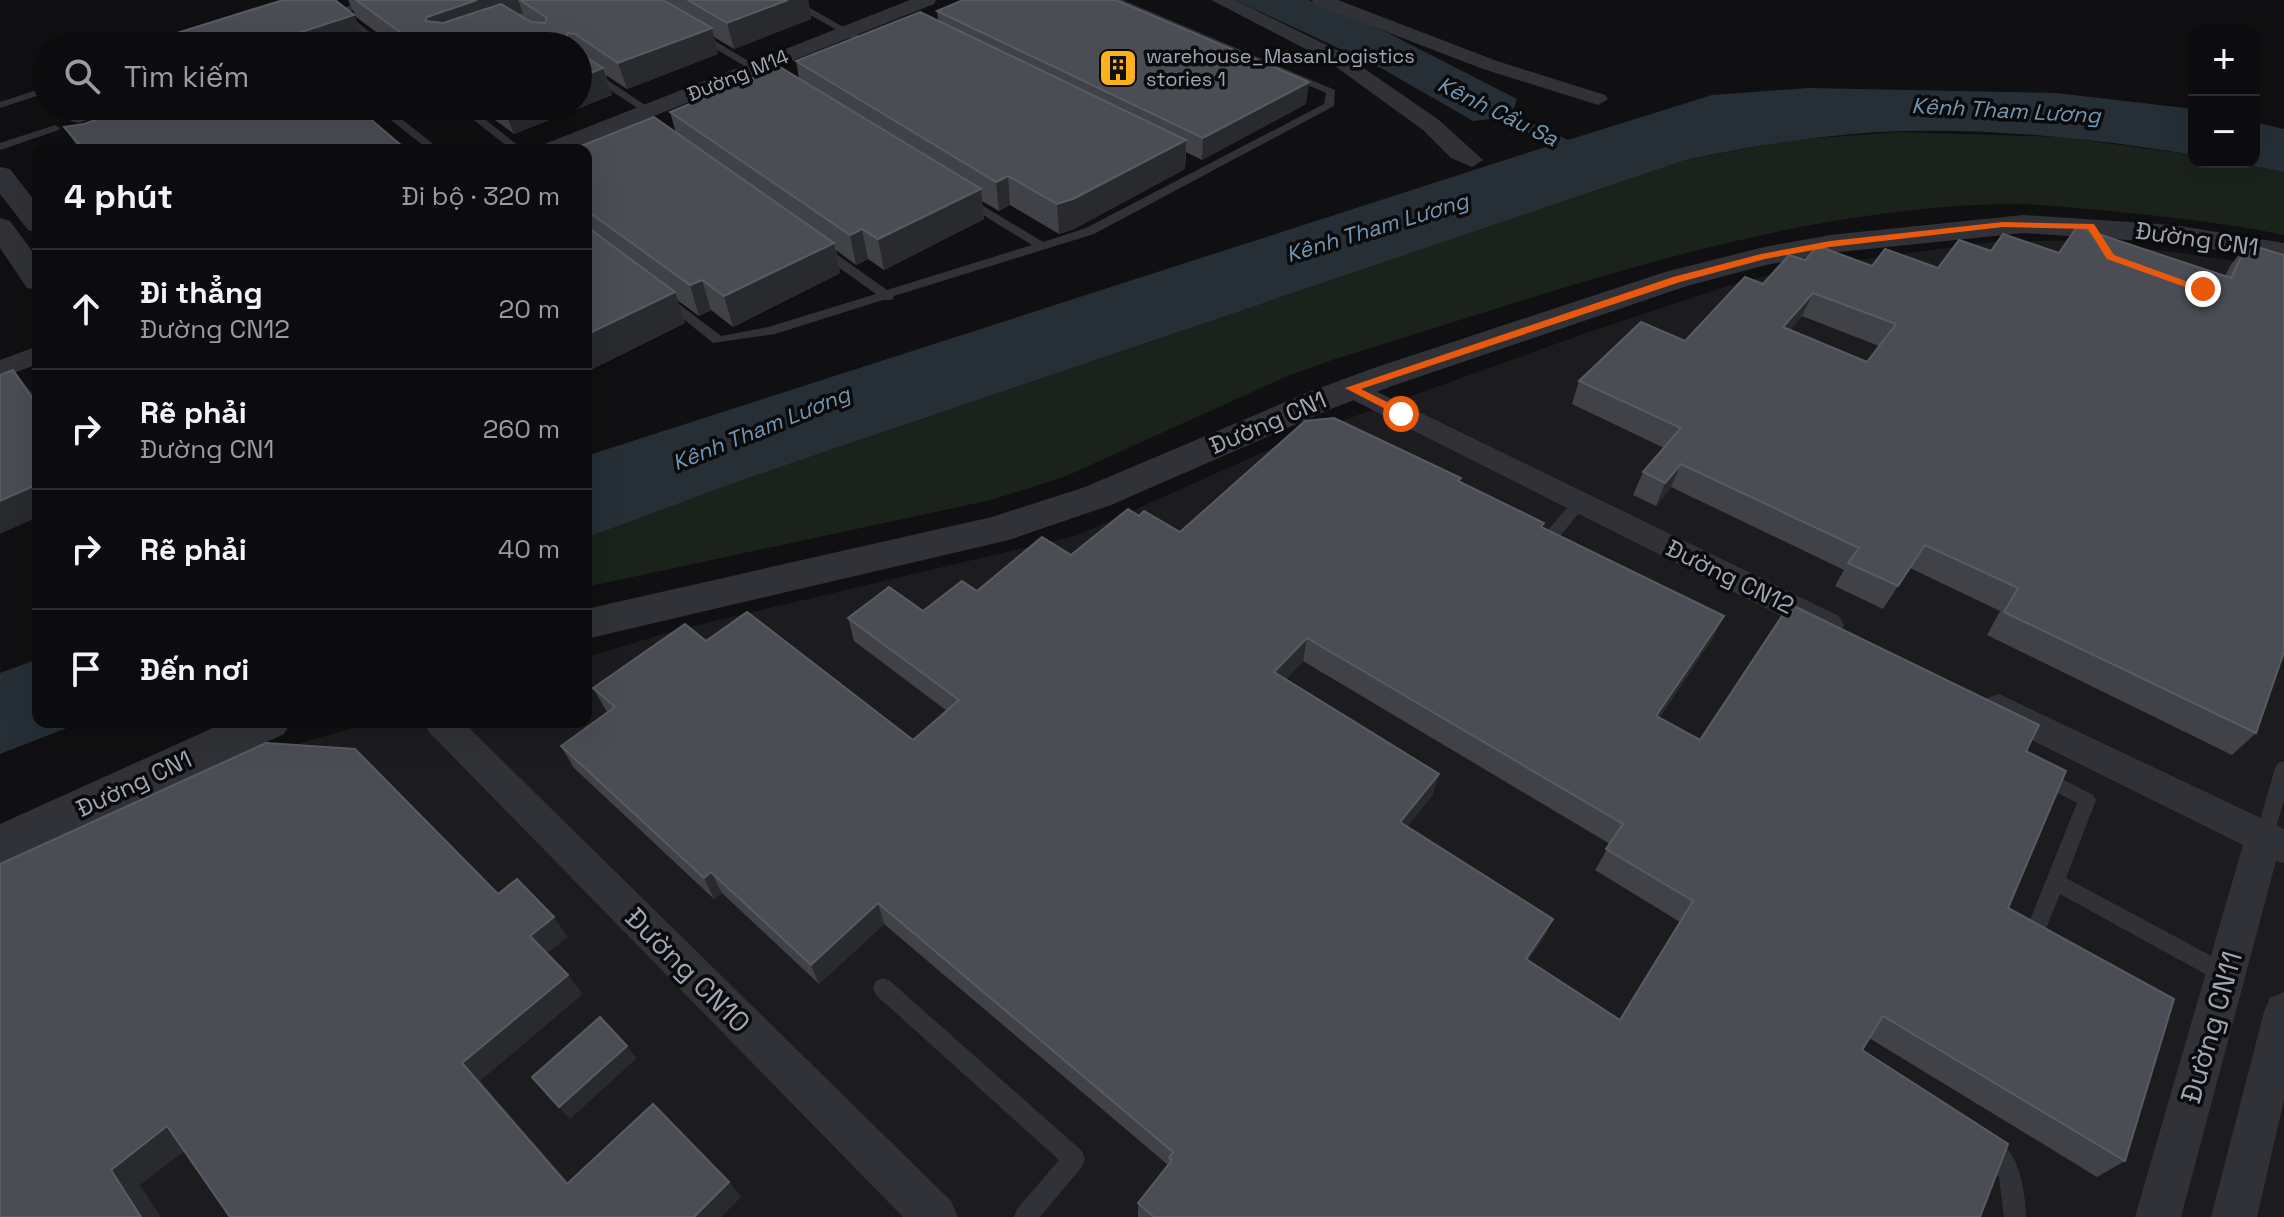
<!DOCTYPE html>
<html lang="vi">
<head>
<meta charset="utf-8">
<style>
	body { margin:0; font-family:"Space Grotesk",sans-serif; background:#151517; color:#f1f3f6 }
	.controls { position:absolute; right:24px; top:24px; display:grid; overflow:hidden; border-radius:16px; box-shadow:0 8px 32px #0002 }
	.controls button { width:72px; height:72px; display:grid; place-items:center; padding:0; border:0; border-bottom:2px solid #2c2c2e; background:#0c0c0e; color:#f1f3f6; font:40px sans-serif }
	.stop { position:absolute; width:24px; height:24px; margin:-18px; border:6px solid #ea580c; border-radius:50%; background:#fff }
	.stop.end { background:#ea580c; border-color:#fff; box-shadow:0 2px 8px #0008 }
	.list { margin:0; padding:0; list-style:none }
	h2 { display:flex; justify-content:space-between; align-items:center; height:104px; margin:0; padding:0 32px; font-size:34px }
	h2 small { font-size:26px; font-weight:400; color:#9a9b9e }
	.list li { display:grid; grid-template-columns:52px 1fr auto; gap:24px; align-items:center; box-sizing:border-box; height:120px; padding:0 32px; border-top:2px solid #2c2c2e }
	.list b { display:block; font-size:30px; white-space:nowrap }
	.list p { margin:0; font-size:26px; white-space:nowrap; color:#9a9b9e }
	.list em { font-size:26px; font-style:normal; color:#9a9b9e }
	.icon { flex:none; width:44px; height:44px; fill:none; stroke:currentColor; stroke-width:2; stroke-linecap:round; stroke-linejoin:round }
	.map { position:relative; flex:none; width:2284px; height:1217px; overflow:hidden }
	.search { position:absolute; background:#0c0c0e; box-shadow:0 8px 32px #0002; left:32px; top:32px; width:560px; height:88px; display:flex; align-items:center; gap:20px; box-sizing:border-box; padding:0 28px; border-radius:44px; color:#9a9b9e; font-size:30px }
	.panel { position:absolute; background:#0c0c0e; box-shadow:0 8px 32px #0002; left:32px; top:144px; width:560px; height:584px; border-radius:16px }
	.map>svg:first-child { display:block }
</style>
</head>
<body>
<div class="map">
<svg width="2284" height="1217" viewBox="0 0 2284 1217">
	<rect width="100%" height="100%" fill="#101012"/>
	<path fill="#1c1c1f" d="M1999 241H2069L2176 252 2284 269V1217H0V880L281 749 372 722H586V657L681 629 1078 535 1297 437 1589 332 1740 282 1806 267Z"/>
	<path fill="#1a221b" d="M1899 132 2061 137 2194 155V162H2234L2284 172V235C2226 223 2169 217 2110 211 2075 208 2037 203 2002 204 1771 210 1550 294 1332 360L1290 375 1064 477 991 500 586 587V538L745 479 1685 160 1794 140Z"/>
	<g fill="#262f36">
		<path d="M1235 0H1309L1388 33 1517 99 1512 113 1568 140 1712 95 1808 88 2056 93 2194 109V155C2090 138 1984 127 1878 132 1813 136 1749 147 1685 160L745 479 586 538V456L1552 145 1500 118 1473 121 1381 68Z"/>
		<path d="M2254 122 2284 129V172L2234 162H2254Z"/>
		<path d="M38 659V722H82L0 754V673Z"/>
	</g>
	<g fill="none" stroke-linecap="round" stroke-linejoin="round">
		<g fill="#313237" fill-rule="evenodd">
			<path d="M363 0H377L346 13 387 46H376L334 12Z"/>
			<path d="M784 0H796L880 48 872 50Z"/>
			<path d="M1110 0H1123L1335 90 1334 106 1094 234 894 296 892 300H883L775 334 713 343 660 300 662 297H670L721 336 768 327 876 294 817 252V246H825L887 290 1032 245 962 202V198H970L1043 242 1086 228 1324 104 1326 93Z"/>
			<path d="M694 32H700L772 75 763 77 694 36Z"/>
			<path d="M578 62 582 63 654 111 645 113 578 69Z"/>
			<path d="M46 87V93L0 108V102Z"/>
			<path d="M110 106H125L79 123 70 121Z"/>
			<path d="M373 106H385L441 150H429Z"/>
			<path d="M456 106H468L524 150H512Z"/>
			<path d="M55 125 60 128 59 130 0 150V143Z"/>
			<path d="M1579 498 1586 503 1584 507 1555 542H1545L1542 538 1545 534 1574 499Z"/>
			<path d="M2284 761V800L2273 838 2271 844 2264 846 2257 844 2255 838 2275 768 2278 763Z"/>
			<path d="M2043 769 2093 795 2096 800 2066 878 2232 967 2235 974 2232 981 2225 983 2218 981 2060 894 2041 941 2034 944 2027 941 2024 935 2077 803 2037 782 2034 777 2037 772Z"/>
			<path d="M883 978 890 981 1082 1151 1085 1159 1082 1167 1040 1217H1014L1017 1209 1059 1160 876 995 873 988 876 981Z"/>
			<path d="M1987 1133C2019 1146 2025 1187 2026 1217H2004L1999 1177 1976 1144 1979 1136Z"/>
		</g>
		<g fill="#313237" fill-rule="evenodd">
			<path d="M910 0H936L934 4 569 150H539L542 145Z"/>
			<path d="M1211 0H1235L1339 51 1439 120 1483 160 1472 167 1451 158 1423 130 1325 59Z"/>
			<path d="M1312 0H1338L1497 61 1605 95 1608 99 1598 105 1483 69 1314 4Z"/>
			<path d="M38 346V364L0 378V360Z"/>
			<path d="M1351 379 1839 616 1844 625 1839 634 1828 637 1817 634 1341 394 1337 388 1341 382Z"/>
			<path d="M1999 694 2284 829V863L2276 861 2181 1217H2135L2243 845 1987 718 1982 708 1987 698Z"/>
			<path d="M424 722H463L951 1201 958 1217H903L429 732Z"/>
			<path d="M2284 992V1100L2257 1217H2211L2264 1012 2270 998Z"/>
		</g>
		<g fill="#313237" fill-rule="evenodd">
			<path d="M0 167 10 169 38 205V233L28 230 0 194Z"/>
			<path d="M2023 215 2174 225 2284 243V261L2174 243 2023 233 1830 253 1766 265 1687 286 1395 385 1333 408 1111 505 1009 540 586 639V609L992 517 1085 487 1309 392 1371 369 1665 272 1764 247 1830 235Z"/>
			<path d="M0 218 10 221 38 259V290L27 288 0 248Z"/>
			<path d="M226 722H291L284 734 0 866V824Z"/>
		</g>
	</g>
	<g fill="#414248" fill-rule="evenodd">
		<path d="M348 0H808L811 19 734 49 714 37 718 54 627 89 606 75 612 95 514 134 476 106H578V46H395L356 17Z"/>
		<path d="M937 11 1306 104 1202 160 1186 152 1185 169 1074 229 1059 234 1010 205 999 211 982 201 984 219 884 270 868 259 856 265 836 250 840 273 733 327 711 310 699 316 677 300 685 323 586 372V150L676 133 670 112 799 78 796 61 938 20Z"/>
		<path d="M354 15 367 43 357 46H181L174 34Z"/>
		<path d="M84 124 403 150H80L64 127Z"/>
		<path d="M2247 244 2256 733 2232 755 1987 635 2000 611 1910 568 1883 609 1835 586 1844 570 1671 487 1656 506 1633 495 1643 472 1664 448 1572 404 1579 381 1685 341 1763 284 1805 260 1872 266 1938 268 1991 251 2059 253 2225 276 2230 266ZM1802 316 1879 346 1867 362 1790 330Z"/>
		<path d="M1460 482 1543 527 1724 616 1712 639 1659 718 1700 740 2026 751 2008 908 2125 1161 2097 1177 1869 1038 1862 1050 1980 1217H1138V1203L1168 1165 884 924 819 984 722 893 714 899 574 768 561 746 607 712 593 688 706 641 913 740 947 711 854 641 848 618 923 611 1071 555 1139 516 1180 532ZM1303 661 1610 844 1595 870 1680 922 1619 1020 1528 960 1543 939 1553 919 1407 826 1432 796 1439 774 1286 679Z"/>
	</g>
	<g fill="#292a2e">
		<path d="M477 0H518L523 13 438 43 425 21 427 17Z"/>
		<path d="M788 0H808L811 19 734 49 727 23Z"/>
		<path d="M354 15 367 43 357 46H279L277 40Z"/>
		<path d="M712 28 718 54 627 89 618 63Z"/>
		<path d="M603 68 612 95 514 134 503 107 578 106V78Z"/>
		<path d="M1309 82 1306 104 1202 160 1203 138Z"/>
		<path d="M1186 140 1185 169 1074 229 1059 234 1057 204Z"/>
		<path d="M401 145 403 150H386Z"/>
		<path d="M1008 176 1010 205 999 211 996 182Z"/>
		<path d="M981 189 984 219 884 270 878 239Z"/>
		<path d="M862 229 868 259 856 265 850 235Z"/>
		<path d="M834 243 840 273 733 327 724 296Z"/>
		<path d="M702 280 711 310 699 316 690 285Z"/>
		<path d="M675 292 685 323 586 372V335Z"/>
		<path d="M1813 293 1802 316 1773 350 1783 327Z"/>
		<path d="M13 370 38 400V406Z"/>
		<path d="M1681 464 1671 487 1656 506 1665 483Z"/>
		<path d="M38 484V517L0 534V501Z"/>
		<path d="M1724 616 1712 639 1645 738 1656 716Z"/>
		<path d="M1307 638 1303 661 1271 695 1274 672Z"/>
		<path d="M1439 774 1432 796 1394 843 1400 822Z"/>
		<path d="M711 872 722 893 714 899 704 878Z"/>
		<path d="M878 903 884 924 819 984 811 965Z"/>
		<path d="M554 917 568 937 545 955 530 936Z"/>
		<path d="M1553 919 1543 939 1516 978 1526 959Z"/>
		<path d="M568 975 583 994 480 1081 583 1199 567 1184 462 1063Z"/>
		<path d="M627 1046 637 1058 570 1119 559 1107Z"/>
		<path d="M167 1126 195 1143 140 1185 161 1217H141L111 1170Z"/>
		<path d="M729 1182 741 1197 721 1217H694Z"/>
	</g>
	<g fill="#4b4d54" stroke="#595b63" stroke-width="2" fill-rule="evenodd">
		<path d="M283 0H335L354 15 277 40 283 46H189L174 34Z"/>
		<path d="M356 0H477L427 17 425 21 443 23 501 4 531 22 545 23 547 18 520 0H663L712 28 618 63 575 34 567 33V45L569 46H419Z"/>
		<path d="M688 0H788L727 23Z"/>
		<path d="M963 0H1116L1309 82 1203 138 937 11Z"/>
		<path d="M920 12 1186 140 1073 199 1057 204 1008 176 996 182 796 61Z"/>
		<path d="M578 52 603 68 578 78Z"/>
		<path d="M780 67 981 189 878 239 862 229 850 235 670 112Z"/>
		<path d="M135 106H355L401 145 386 150H84L64 127 84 124Z"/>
		<path d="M654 117 834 243 724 296 702 280 690 285 586 210V150H571Z"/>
		<path d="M586 226 675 292 586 335Z"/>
		<path d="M2077 227 2231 278 2247 244 2284 255V652L2256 733 2004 612 2018 588 1925 545 1898 586 1848 563 1859 548 1681 464 1665 483 1643 472 1681 428 1579 381 1641 322 1685 341 1745 277 1763 284 1789 255 1805 260 1818 246 1872 266 1885 249 1938 268 1959 240 1991 251 2003 234 2059 253ZM1813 293 1896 324 1867 362 1783 327Z"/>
		<path d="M13 370 38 406V484L0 501V375Z"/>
		<path d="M1334 418 1461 478 1458 481 1544 523 1541 527 1724 616 1656 716 1700 740 1790 604 2039 725 2026 751 2066 771 2008 908 2174 999 2125 1161 1883 1016 1862 1050 2008 1144 1980 1217H1154L1138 1203 1172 1160 1169 1158 1173 1152 878 903 811 965 711 872 704 878 561 746 615 707 593 688 685 624 706 641 747 612 913 740 959 700 848 618 889 587 923 611 962 581 977 591 1042 537 1071 555 1128 509 1139 516 1144 511 1180 532 1305 421ZM1307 638 1623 824 1606 849 1693 901 1620 1020 1526 959 1553 919 1400 822 1439 774 1274 672Z"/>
		<path d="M266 743 355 749 498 894 517 879 554 917 530 936 568 975 462 1063 567 1184 653 1104 729 1182 694 1217H230L167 1126 111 1170 141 1217H0V864Z"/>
		<path d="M600 1017 627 1046 559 1107 532 1077Z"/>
	</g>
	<path fill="#ea580c" d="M2003 222 2094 224 2114 255 2208 289 2199 292 2107 259 2088 229 2003 227 1830 247 1765 259 1680 282 1361 389 1405 411V416L1401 417 1345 388 1673 277 1761 254 1830 241Z"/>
	<defs>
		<symbol id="building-square" viewBox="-11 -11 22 22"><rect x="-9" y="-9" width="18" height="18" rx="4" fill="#ffb11b" stroke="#0b0b0d"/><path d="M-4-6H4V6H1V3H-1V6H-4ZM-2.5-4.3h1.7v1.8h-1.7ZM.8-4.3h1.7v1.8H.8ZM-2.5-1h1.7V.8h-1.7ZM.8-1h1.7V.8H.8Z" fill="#111"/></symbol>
	</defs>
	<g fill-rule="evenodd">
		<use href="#building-square" x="1096" y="46" width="44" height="44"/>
	</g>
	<g text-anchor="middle" stroke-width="7" stroke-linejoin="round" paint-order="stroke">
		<g font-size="20" fill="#a0a6b4" stroke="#0b0b0d" text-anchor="start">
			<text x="1146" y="63">warehouse_MasanLogistics<tspan x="1146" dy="23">stories 1</tspan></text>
		</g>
		<g font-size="20" fill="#a0a6b4" stroke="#0b0b0d">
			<text transform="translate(738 75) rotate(-22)" y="7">Đường M14</text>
		</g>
		<g font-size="22" font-style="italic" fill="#7496b2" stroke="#0b0b0d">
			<text transform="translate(2006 110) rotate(3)" y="8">Kênh Tham Lương</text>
			<text transform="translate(1498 111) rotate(26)" y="8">Kênh Cầu Sa</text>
			<text transform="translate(1377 227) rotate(-17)" y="8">Kênh Tham Lương</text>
			<text transform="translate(761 428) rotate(-22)" y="8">Kênh Tham Lương</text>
		</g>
		<g font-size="24" fill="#a0a6b4" stroke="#0b0b0d">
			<text transform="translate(2197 239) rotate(8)" y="8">Đường CN1</text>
			<text transform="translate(1268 423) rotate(-23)" y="8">Đường CN1</text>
			<text transform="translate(1730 577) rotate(26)" y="8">Đường CN12</text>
			<text transform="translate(134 784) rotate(-25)" y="8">Đường CN1</text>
		</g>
		<g font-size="28" fill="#a0a6b4" stroke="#0b0b0d">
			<text transform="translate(688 970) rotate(45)" y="10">Đường CN10</text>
			<text transform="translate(2211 1027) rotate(-74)" y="10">Đường CN11</text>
		</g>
	</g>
</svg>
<div class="controls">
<button>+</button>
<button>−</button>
</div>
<div class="stop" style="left:1401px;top:414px"></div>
<div class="stop end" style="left:2203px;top:289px"></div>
<div class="search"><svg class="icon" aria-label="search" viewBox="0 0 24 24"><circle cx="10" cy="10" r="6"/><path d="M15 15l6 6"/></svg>Tìm kiếm</div>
<section class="panel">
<h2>4 phút<small>Đi bộ · 320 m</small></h2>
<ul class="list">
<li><svg class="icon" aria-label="ahead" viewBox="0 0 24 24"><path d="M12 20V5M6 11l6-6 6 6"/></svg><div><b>Đi thẳng</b><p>Đường CN12</p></div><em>20 m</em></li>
<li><svg class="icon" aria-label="right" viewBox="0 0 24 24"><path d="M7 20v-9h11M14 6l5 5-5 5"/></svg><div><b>Rẽ phải</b><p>Đường CN1</p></div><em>260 m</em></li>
<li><svg class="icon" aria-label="right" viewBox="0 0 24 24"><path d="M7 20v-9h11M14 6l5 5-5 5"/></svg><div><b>Rẽ phải</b></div><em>40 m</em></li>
<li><svg class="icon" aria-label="arrive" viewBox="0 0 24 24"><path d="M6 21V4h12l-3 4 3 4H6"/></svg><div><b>Đến nơi</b></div></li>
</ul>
</section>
</div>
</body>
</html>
